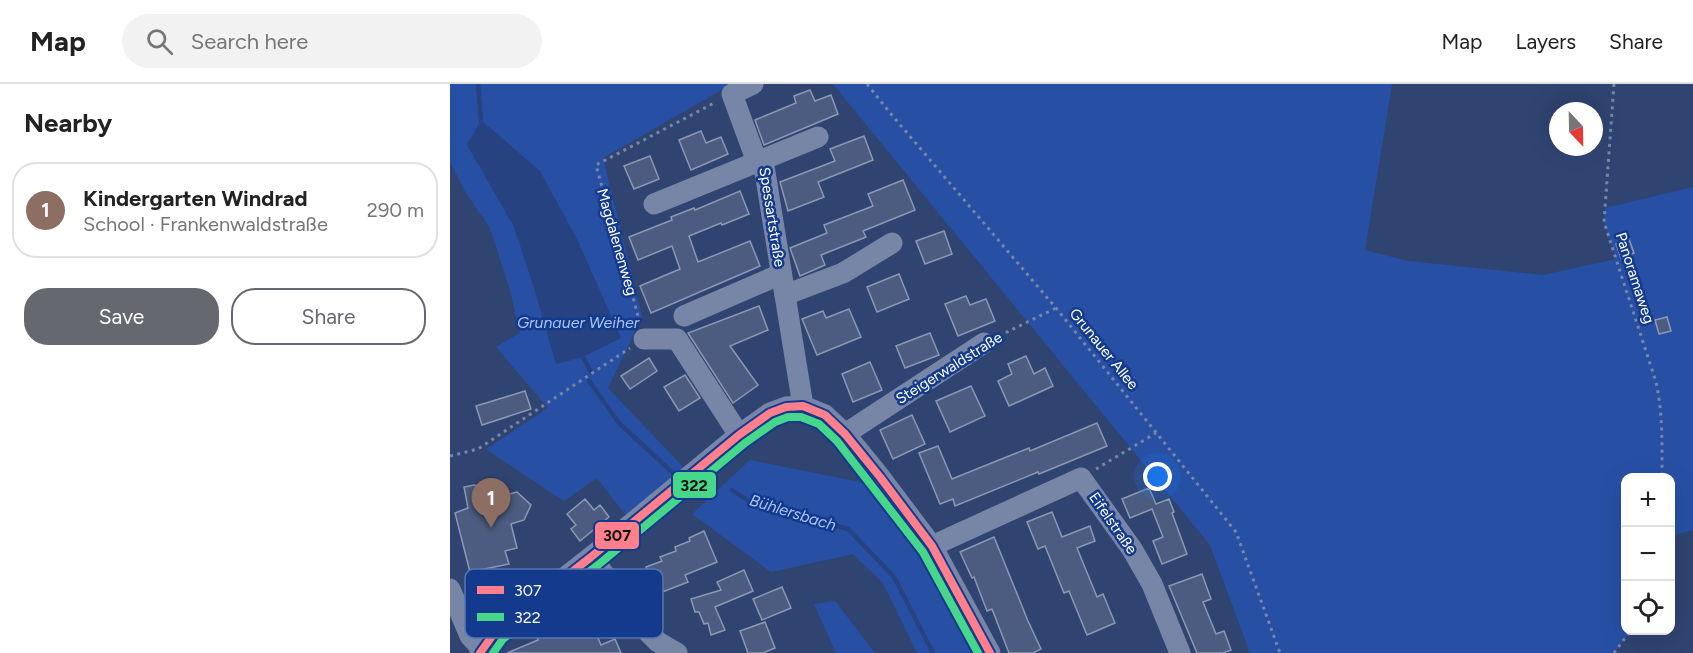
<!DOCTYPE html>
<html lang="en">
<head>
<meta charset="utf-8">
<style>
	body { margin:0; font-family:Figtree,sans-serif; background:#f2f2f2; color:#222 }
	.controls { position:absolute; right:18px; bottom:18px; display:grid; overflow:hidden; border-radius:12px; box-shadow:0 6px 24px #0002 }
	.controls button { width:54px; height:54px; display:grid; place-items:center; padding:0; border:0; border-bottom:2px solid #e0e0e0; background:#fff; color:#222; font:30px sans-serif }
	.compass { position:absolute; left:1099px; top:18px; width:54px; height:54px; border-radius:50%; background:#fff; box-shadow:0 6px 24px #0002; rotate:158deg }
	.you { position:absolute; left:708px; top:393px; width:21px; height:21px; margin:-15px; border:4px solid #fff; border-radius:50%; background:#1a73e8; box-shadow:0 0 0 9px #1a73e833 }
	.badge { display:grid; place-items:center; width:39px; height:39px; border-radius:50%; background:#65686f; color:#fff; font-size:20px; font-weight:700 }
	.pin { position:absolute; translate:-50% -50px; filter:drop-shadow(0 2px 3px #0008) }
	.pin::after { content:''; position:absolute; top:32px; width:21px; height:18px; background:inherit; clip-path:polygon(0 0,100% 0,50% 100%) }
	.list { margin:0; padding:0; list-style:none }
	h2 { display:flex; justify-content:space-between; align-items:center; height:78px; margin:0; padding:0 24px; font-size:26px }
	h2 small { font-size:20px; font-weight:400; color:#767676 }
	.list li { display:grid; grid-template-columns:39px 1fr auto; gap:18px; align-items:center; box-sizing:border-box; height:96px; margin:0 12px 12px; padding:0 12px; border:2px solid #e0e0e0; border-radius:24px }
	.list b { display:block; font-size:22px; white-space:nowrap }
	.list p { margin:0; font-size:20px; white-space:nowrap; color:#767676 }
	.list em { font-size:20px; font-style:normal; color:#767676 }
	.actions { display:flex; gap:12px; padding:18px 24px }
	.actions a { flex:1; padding:14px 0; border:2px solid #65686f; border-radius:24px; text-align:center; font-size:21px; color:#65686f }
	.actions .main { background:#65686f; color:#fff }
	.icon { flex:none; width:33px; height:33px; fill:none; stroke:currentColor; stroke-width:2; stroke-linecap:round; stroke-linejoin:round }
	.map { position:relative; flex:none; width:1243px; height:569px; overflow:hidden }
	header { display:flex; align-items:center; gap:36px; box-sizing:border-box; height:84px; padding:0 30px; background:#fff; border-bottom:2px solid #e0e0e0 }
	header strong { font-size:28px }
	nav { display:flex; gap:33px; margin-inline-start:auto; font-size:21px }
	.search { width:420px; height:54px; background:#f2f2f2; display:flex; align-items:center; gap:15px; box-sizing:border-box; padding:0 21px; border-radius:33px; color:#767676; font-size:22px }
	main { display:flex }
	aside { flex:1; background:#fff }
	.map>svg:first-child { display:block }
</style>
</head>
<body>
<header>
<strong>Map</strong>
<div class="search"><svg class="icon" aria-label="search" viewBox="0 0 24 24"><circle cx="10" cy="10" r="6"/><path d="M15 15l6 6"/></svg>Search here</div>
<nav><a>Map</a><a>Layers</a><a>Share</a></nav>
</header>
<main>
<aside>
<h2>Nearby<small></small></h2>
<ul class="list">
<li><span class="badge" style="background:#8d6e63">1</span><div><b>Kindergarten Windrad</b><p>School · Frankenwaldstraße</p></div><em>290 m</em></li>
</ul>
<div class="actions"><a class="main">Save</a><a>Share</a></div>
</aside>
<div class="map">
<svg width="1243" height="569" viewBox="0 0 1243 569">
	<rect width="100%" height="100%" fill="#304472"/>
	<g fill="#2750a5">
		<path d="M0 0H276L275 4 153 74 192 233 158 304 236 386 178 434 147 394 114 417 36 365 98 324 46 263 70 249 60 206 40 144 16 109 0 78Z"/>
		<path d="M383 0H942L915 166 958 177 1093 191 1166 175 1154 138 1155 124 1243 103V446L1221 452 1220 394H1176V546L1181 547 1164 569H800L760 461Z"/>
		<path d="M300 376 425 401 477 468 530 569H467L433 499 403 470 321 488 242 430Z"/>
		<path d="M385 517 425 569H386L364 520Z"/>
	</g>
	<path fill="#264280" d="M31 36 90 87 128 157 171 254 133 273 106 280 84 204 64 143 17 61Z"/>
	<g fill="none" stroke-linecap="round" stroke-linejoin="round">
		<g stroke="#264280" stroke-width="4.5">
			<path d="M28 0 31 36"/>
			<path d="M133 273 141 288"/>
			<path d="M139 297 169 339 223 389"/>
			<path d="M282 406 300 418 398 445 444 493 483 569"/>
		</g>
	</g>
	<g fill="#4b5c80" stroke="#8b98b4" stroke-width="1.5">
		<path d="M360 6 365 17 381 11 388 30 314 61 305 36 346 19 344 12Z"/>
		<path d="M251 47 256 59 271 53 278 70 241 86 229 56Z"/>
		<path d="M414 52 423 76 368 98 374 113 338 127 330 98 385 77 380 65Z"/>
		<path d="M200 72 209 95 184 105 174 82Z"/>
		<path d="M453 96 465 126 413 147 416 153 371 171 375 181 350 192 340 164 377 149 374 141 423 122 418 110Z"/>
		<path d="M290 107 299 130 272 141 271 139 239 152 248 178 300 157 310 182 201 229 190 202 230 185 222 162 188 176 179 153 222 136 221 133 244 124 245 126Z"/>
		<path d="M494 147 502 170 475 180 466 157Z"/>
		<path d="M1179 155 1184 169 1171 174 1166 160Z"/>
		<path d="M449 190 459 215 427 228 417 203Z"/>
		<path d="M516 212 520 221 536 215 545 237 508 252 495 220Z"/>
		<path d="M309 222 318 246 280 262 308 301 283 319 238 249Z"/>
		<path d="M399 225 411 253 367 271 352 235 373 227 376 234Z"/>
		<path d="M1217 233 1221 247 1209 250 1205 236Z"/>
		<path d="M480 249 489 271 455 284 446 262Z"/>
		<path d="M576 272 584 290 595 284 603 302 559 322 548 297 562 290 558 280Z"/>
		<path d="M199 274 207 287 180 305 171 292Z"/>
		<path d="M420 278 432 306 403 318 392 290Z"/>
		<path d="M235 291 250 314 229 327 214 303Z"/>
		<path d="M521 302 535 332 500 348 486 317Z"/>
		<path d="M75 307 81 325 32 341 26 322Z"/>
		<path d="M462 331 475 360 443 375 430 346Z"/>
		<path d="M647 339 657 362 589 390 588 388 505 422 503 415 490 420 469 369 488 362 502 395 579 364 580 367Z"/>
		<path d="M24 401 42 406 44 414 67 408 81 421 74 436 61 440 67 464 55 467 59 480 20 488 5 429 18 424 14 403Z"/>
		<path d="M699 404 706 420 719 415 724 428 722 429 737 470 712 480 703 457 713 453 702 425 680 434 672 415Z"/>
		<path d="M135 415 144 426 150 421 159 433 130 457 121 445 126 441 117 430Z"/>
		<path d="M602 428 612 453 640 442 645 457 627 464 647 513 653 510 665 539 637 551 619 507 614 509 595 462 588 465 577 438Z"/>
		<path d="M254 447 267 478 235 491 238 498 207 510 208 514 193 520 181 493 197 486 196 483 212 477 210 473 226 467 225 463 240 457 239 454Z"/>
		<path d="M544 453 578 537 591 565 583 569H559L542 525 537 527 524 493 522 494 510 468Z"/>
		<path d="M294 486 303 507 265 523 275 546 261 551 258 539 254 540 249 528H245L241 515 271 506 267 498Z"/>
		<path d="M752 490 761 515 753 518 766 550 774 547 781 566 773 569H747L719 502Z"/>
		<path d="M332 503 341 524 312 536 303 515Z"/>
		<path d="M134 521 151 561 165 555 171 569H57L88 556 83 543Z"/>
		<path d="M315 538 325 564 313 569H298L290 547Z"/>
	</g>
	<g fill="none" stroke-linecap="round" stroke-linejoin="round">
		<g stroke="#7785a6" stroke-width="3" stroke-dasharray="3 4.5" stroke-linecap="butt">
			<path d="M417 0 441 30 606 224 786 448 830 569"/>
			<path d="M1164 0 1154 138 1206 298C1213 330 1212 361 1212 394"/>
			<path d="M190 239 146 81 266 18"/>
			<path d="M549 252 606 224"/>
			<path d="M0 372 28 365 180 264"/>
			<path d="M646 385 706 349"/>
			<path d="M1164 569 1181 546"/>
		</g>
		<g stroke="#7785a6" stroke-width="21">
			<path d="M303 0 282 10 307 78"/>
			<path d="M313 76 353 322"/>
			<path d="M204 120 368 53"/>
			<path d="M335 211 393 189 442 159"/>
			<path d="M234 232 331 190"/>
			<path d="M194 255H227L289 351"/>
			<path d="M395 350 534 259"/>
			<path d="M482 462 631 394 682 465 702 500 730 569"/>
			<path d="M141 473 198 548 208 558 227 569"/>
			<path d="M0 505 20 552 32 565"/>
			<path d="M30 569 45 548 141 473 289 351 320 329 336 323 353 322 375 331 395 350 430 393 482 462 540 569"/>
		</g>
		<defs>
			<path id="bus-1" d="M30 569 45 548 141 473 289 351 320 329 336 323 353 322 375 331 395 350 430 393 482 462 540 569"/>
			<path id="bus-2" d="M43 569 53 555 148 481 295 359 325 338 338 333H351L369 340 387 357 473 468 528 569"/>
		</defs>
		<use href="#bus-1" stroke="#143a8e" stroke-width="12"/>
		<use href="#bus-2" stroke="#143a8e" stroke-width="12"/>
		<use href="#bus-1" stroke="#ff808c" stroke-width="8"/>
		<use href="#bus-2" stroke="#46d78a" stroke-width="8"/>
	</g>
	<g text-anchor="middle" stroke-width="5" stroke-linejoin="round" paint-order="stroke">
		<g font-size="15" fill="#fff" stroke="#143a8e">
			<text transform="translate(322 133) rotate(81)" y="5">Spessartstraße</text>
			<text transform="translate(167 158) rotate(74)" y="5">Magdalenenweg</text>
			<text transform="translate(1185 194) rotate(72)" y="5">Panoramaweg</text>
			<text transform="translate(654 265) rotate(51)" y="5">Grunauer Allee</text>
			<text transform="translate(499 284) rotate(-32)" y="5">Steigerwaldstraße</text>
			<text transform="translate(663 439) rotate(55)" y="5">Eifelstraße</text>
		</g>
		<g font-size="16" font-style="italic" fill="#aac4f8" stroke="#143a8e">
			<text x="128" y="244">Grunauer Weiher</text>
			<text transform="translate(343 428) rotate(17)" y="6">Bühlersbach</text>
		</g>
	</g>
	<rect x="15" y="485" width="198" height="69" rx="9" fill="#143a8e" stroke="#5a75b0" stroke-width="1.5"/>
	<rect x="27" y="502" width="27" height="8" fill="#ff808c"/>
	<rect x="27" y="529" width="27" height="8" fill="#46d78a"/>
	<g font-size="16" fill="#fff">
		<text x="64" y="512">307</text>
		<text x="64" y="539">322</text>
	</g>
	<g stroke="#143a8e" stroke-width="2">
		<rect x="222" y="387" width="45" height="28" rx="6" fill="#46d78a"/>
		<rect x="144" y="437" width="46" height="29" rx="6" fill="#ff808c"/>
	</g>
	<g font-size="16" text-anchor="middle" font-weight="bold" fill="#111">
		<text x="244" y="407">322</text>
		<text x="167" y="457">307</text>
	</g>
</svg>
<div class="controls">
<button>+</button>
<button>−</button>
<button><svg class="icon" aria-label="locate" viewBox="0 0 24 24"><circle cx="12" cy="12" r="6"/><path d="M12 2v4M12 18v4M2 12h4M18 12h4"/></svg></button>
</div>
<svg class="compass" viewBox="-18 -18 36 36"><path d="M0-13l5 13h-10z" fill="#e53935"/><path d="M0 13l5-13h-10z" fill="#767676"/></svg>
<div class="you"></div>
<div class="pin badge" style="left:41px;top:444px;background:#8d6e63">1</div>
</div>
</main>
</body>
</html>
